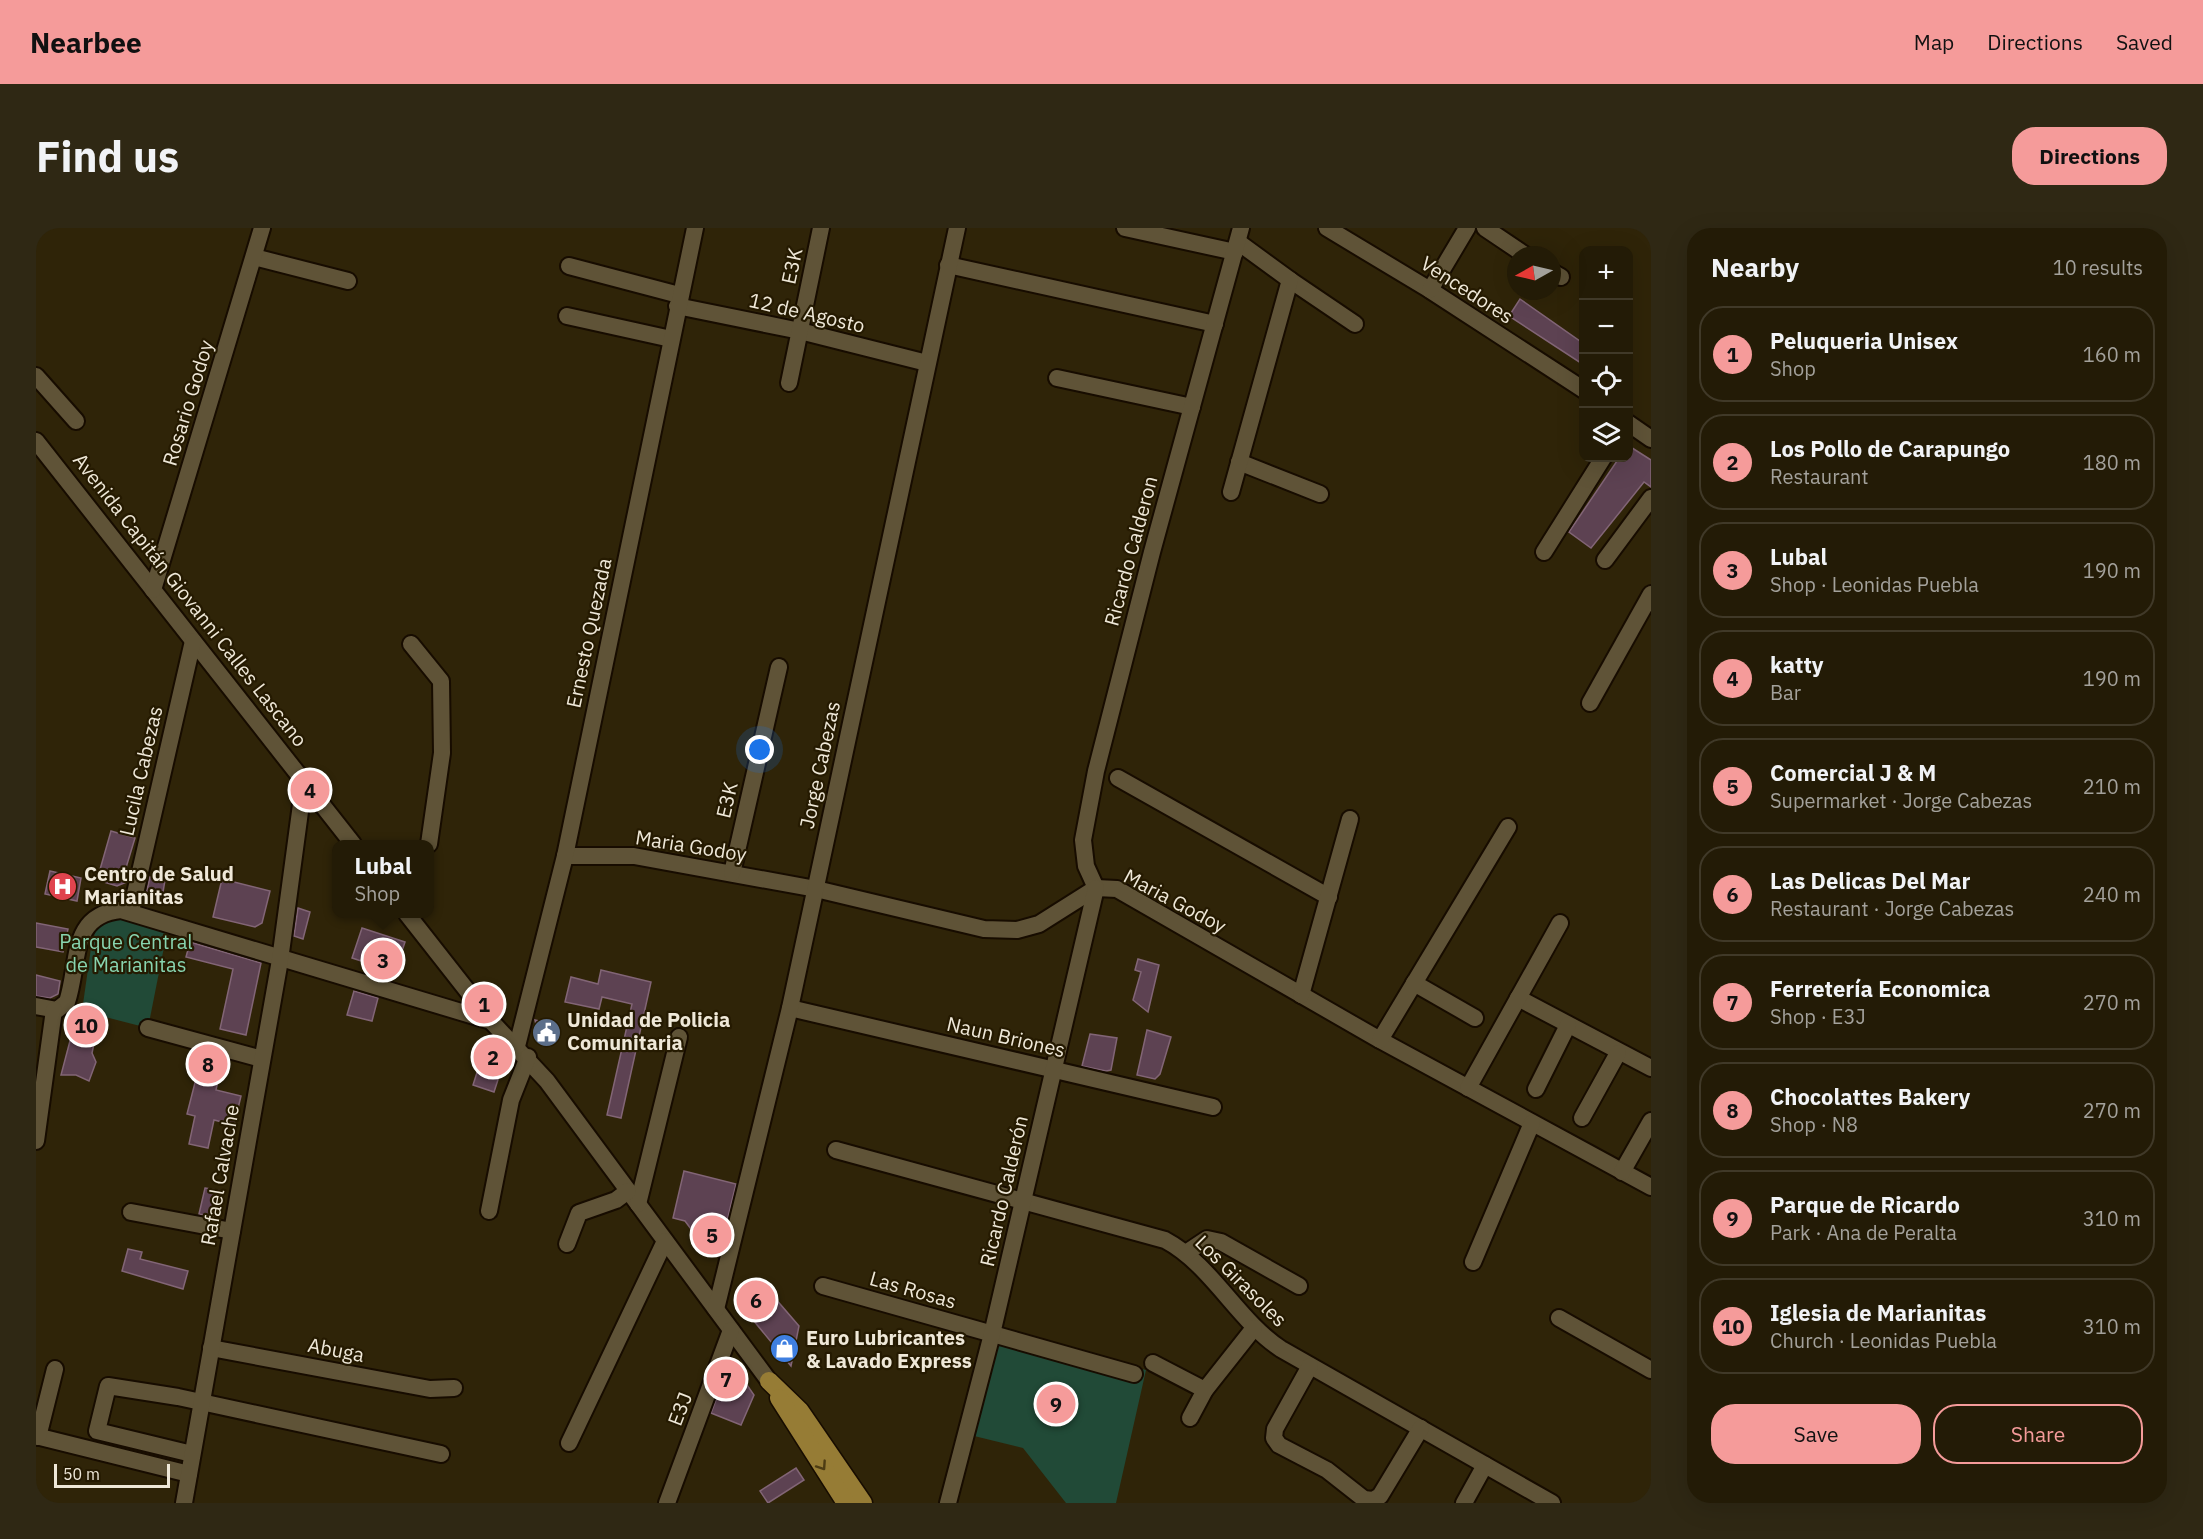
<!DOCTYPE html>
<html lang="en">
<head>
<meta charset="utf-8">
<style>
	body { margin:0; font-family:"IBM Plex Sans",sans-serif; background:#2f2814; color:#f1f3f6 }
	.controls { position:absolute; right:18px; top:18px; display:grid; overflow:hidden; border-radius:12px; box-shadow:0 6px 24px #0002 }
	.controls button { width:54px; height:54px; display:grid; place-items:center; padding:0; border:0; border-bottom:2px solid #403928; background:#231b06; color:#f1f3f6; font:30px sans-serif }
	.compass { position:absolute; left:1471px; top:18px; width:54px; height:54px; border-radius:50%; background:#231b06; box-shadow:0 6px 24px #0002; rotate:262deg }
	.scale { position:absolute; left:18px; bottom:15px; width:116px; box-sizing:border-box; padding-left:6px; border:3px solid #efe8d8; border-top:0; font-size:16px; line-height:21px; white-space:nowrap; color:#efe8d8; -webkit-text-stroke:4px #251a01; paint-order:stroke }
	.you { position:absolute; left:724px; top:522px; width:21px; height:21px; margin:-15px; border:4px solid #fff; border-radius:50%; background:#1a73e8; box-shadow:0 0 0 9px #1a73e833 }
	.badge { display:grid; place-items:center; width:39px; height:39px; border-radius:50%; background:#f59b9a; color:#111; font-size:20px; font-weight:700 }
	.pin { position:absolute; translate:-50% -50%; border:3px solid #fff; box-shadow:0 2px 6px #0006 }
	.popup { position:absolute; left:296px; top:612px; width:102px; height:78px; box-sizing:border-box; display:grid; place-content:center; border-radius:12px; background:#231b06; filter:drop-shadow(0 2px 4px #0005); font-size:20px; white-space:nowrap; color:#a3a19b }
	.popup b { font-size:22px; color:#f1f3f6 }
	.popup::after { content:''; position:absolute; left:50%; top:100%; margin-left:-12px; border:12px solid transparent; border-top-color:#231b06 }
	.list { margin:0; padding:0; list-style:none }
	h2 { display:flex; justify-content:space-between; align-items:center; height:78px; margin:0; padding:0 24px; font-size:26px }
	h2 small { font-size:20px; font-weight:400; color:#a3a19b }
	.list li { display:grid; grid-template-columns:39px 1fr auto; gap:18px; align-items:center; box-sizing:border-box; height:96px; margin:0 12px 12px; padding:0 12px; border:2px solid #403928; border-radius:24px }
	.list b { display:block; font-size:22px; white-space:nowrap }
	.list p { margin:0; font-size:20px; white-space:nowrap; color:#a3a19b }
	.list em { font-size:20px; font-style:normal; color:#a3a19b }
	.actions { display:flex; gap:12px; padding:18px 24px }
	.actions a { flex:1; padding:14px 0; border:2px solid #f59b9a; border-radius:24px; text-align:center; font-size:21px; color:#f59b9a }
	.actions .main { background:#f59b9a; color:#111 }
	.icon { flex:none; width:33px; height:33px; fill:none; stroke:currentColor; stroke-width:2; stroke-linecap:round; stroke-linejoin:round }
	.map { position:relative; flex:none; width:1615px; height:1275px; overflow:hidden; border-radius:24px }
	header { display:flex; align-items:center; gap:36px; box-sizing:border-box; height:84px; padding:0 30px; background:#f59b9a; color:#111 }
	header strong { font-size:28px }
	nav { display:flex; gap:33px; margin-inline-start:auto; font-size:21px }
	.intro { display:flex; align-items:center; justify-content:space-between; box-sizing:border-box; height:144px; padding:0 36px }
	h1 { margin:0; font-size:42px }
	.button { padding:15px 27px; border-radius:24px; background:#f59b9a; color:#111; font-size:21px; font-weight:700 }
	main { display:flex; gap:36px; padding:0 36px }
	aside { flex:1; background:#231b06; border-radius:24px; box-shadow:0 6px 24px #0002 }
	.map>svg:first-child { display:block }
</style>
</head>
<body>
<header>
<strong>Nearbee</strong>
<nav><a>Map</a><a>Directions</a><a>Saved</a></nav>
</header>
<div class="intro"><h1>Find us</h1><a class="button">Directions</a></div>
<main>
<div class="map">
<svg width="1615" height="1275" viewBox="0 0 1615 1275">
	<rect width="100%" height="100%" fill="#2f2408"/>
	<g fill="#214a37">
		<path d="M75 688 132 699 112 800 46 783 56 713 61 700Z"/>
		<path d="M956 1106 1110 1142 1080 1275H1030L987 1220 930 1206Z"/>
	</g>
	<g fill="#5d4252" stroke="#826576" stroke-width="1.5">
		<path d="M1484 71 1548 116V137L1473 88Z"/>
		<path d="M1593 218 1615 232V259L1608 254 1555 320 1533 304 1583 230H1593Z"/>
		<path d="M75 603 99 610 89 643 93 644 91 654 81 658 61 652Z"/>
		<path d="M14 643 45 650 41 673 9 666Z"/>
		<path d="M114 649 129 652 126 670 110 667Z"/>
		<path d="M186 651 234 663 226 695 219 699 177 689Z"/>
		<path d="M262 680 274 684 267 711 258 708Z"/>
		<path d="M0 695 32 701 27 724 0 719Z"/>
		<path d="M326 700 369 714 359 744 316 730Z"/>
		<path d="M154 714 225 735 210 807 184 801 197 741 150 729Z"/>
		<path d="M1102 731 1123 737 1112 784 1097 772 1105 744 1099 742Z"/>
		<path d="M565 742 615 754 585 890 571 887 596 776 566 769 563 781 529 774 535 749 562 756Z"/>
		<path d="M0 747 24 753 22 766 14 770 0 768Z"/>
		<path d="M318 763 342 770 336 793 311 787Z"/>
		<path d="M51 787 63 793 56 825 60 834 53 853 40 847H25L40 790Z"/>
		<path d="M499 792 520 797 516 815 503 812Z"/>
		<path d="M1111 802 1135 809 1124 846 1119 851 1101 847Z"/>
		<path d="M1054 806 1081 810 1075 842 1070 843 1046 838Z"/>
		<path d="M452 810 470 827 458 864 437 857Z"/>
		<path d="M165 831 181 834 178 847 183 848 180 862 205 868 198 897 178 892 172 920 153 916 159 888 151 886Z"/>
		<path d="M648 943 700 956 684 1022 667 1017 649 993 637 990Z"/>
		<path d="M169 960 187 963 183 990 163 986Z"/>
		<path d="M92 1021 106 1024 104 1031 152 1043 147 1061 86 1043Z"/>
		<path d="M726 1055 763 1098 755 1138 703 1075Z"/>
		<path d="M691 1143 702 1144 718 1167 705 1197 675 1185Z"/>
		<path d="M760 1240 768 1252 732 1275 724 1263Z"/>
	</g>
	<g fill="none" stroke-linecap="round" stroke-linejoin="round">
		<defs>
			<g id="minor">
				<path d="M1089 0 1199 24"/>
				<path d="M1291 0 1394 62 1548 162"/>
				<path d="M1449 0 1489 27"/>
				<path d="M218 29 312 53"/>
				<path d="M912 37 1179 96"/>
				<path d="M533 38 643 67"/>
				<path d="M1516 44 1525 49"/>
				<path d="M1254 52 1319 96"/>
				<path d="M1394 62 1431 0"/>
				<path d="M641 78 764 103 891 135"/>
				<path d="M531 88 635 111"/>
				<path d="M0 148 40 193"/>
				<path d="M1021 150 1156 179"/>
				<path d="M753 155 785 0"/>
				<path d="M1592 195 1615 211"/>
				<path d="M0 213 317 616"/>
				<path d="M1203 234 1284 266"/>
				<path d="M1195 264 1254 52 1202 14"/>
				<path d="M1508 324 1567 230"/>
				<path d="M1569 332 1615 270"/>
				<path d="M117 362 226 0"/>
				<path d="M375 416 405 453 406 525 393 616"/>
				<path d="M1554 475 1615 366"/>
				<path d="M1082 550 1293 669"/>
				<path d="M529 628H598L780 661 948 701 981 702 1003 696 1060 660 1081 661 1344 812 1615 959"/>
				<path d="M696 645 743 439"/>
				<path d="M1060 660 1050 638 1047 612 1060 543 1116 324 1205 0"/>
				<path d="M95 683 157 413"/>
				<path d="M371 686 455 793 511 853 733 1153"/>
				<path d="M1378 755 1439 790"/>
				<path d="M1265 767 1314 591"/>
				<path d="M1482 770 1615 840"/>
				<path d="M0 778 21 782 31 774C44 735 33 687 85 682L455 793"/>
				<path d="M754 780 1177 879"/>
				<path d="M112 800 226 831"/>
				<path d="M1344 812 1472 599"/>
				<path d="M481 818 529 628 659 0"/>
				<path d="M1432 860 1524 695"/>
				<path d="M1500 861 1532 797"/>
				<path d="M1546 890 1582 825"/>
				<path d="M0 913 18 782"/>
				<path d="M800 922 1129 1012C1176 1037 1201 1092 1245 1121L1516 1275"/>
				<path d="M1586 944 1615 893"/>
				<path d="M602 976 643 809"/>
				<path d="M453 983 475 872 492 829"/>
				<path d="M95 984 196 1003"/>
				<path d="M531 1016 543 985 580 972 592 963"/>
				<path d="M1150 1025 1171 1011 1185 1014 1263 1058"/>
				<path d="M1437 1034 1496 895"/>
				<path d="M787 1058 1098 1146"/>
				<path d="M680 1081 754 780 921 0"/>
				<path d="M1523 1090 1615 1142"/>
				<path d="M175 1120 394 1161 418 1160"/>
				<path d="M1117 1135 1169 1162"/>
				<path d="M1274 1138 1239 1201 1238 1210 1243 1217 1291 1242 1328 1271 1337 1272 1344 1268 1385 1200"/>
				<path d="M1154 1190 1169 1162 1218 1100"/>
				<path d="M0 1208 153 1246"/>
				<path d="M2 1209 19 1141"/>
				<path d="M533 1215 629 1013"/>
				<path d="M156 1226 61 1203 72 1158 142 1169 405 1226"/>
				<path d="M148 1275 244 732 268 554"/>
				<path d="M631 1275 695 1102"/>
				<path d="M912 1275 956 1106 1060 660"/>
				<path d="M1428 1275 1449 1237"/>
			</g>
			<g id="major">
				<path d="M733 1153 764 1183 827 1275"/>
				<path d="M743 1170 810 1275"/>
			</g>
		</defs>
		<use href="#minor" stroke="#170c00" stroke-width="20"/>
		<use href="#major" stroke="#170c00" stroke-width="21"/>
		<use href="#minor" stroke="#5f5337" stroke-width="16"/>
		<use href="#major" stroke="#967c35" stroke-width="18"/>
	</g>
	<defs><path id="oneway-chevron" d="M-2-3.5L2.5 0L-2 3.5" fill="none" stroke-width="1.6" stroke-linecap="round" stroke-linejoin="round" transform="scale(1.5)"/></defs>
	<use stroke="#4d3c13" href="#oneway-chevron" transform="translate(786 1238) rotate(56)"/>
	<defs>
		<symbol id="hospital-disc" viewBox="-11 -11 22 22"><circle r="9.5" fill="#e0444e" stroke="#251a01"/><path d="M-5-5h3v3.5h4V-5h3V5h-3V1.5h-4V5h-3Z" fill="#fff"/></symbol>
		<symbol id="civic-disc" viewBox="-11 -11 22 22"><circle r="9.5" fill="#5c6f8a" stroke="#251a01"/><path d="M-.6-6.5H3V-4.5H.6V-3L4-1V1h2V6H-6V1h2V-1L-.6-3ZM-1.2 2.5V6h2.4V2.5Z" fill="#fff"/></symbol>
		<symbol id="shop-disc" viewBox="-11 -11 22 22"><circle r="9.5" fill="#3f7fe0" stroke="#251a01"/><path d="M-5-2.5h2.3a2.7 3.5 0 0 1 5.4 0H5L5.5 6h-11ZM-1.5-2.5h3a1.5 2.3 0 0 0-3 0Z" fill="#fff"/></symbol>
	</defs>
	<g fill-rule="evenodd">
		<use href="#hospital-disc" x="10" y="642" width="33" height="33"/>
		<use href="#civic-disc" x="494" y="788" width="33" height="33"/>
		<use href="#shop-disc" x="732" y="1104" width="33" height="33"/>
	</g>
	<g text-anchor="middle" stroke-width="4.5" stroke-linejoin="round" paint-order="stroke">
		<g font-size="20" fill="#efe8d8" stroke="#251a01">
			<text transform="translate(756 38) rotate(-78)" y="7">E3K</text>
			<text transform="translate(1431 62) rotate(33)" y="7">Vencedores</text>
			<text transform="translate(771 85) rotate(13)" y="7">12 de Agosto</text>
			<text transform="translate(152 175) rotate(-73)" y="7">Rosario Godoy</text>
			<text transform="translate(1095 323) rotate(-75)" y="7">Ricardo Calderon</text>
			<text transform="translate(154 372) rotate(52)" y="7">Avenida Capitán Giovanni Calles Lascano</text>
			<text transform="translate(553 405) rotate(-78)" y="7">Ernesto Quezada</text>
			<text transform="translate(784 537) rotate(-78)" y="7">Jorge Cabezas</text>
			<text transform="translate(105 543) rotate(-77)" y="7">Lucila Cabezas</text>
			<text transform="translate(691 572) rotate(-77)" y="7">E3K</text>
			<text transform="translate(655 618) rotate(9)" y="7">Maria Godoy</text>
			<text transform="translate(1139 673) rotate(28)" y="7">Maria Godoy</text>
			<text transform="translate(970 809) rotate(13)" y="7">Naun Briones</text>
			<text transform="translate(184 947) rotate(-80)" y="7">Rafael Calvache</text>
			<text transform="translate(968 963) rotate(-77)" y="7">Ricardo Calderón</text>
			<text transform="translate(1205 1053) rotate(45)" y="7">Los Girasoles</text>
			<text transform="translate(877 1062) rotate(16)" y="7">Las Rosas</text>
			<text transform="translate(300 1122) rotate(11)" y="7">Abuga</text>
			<text transform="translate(644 1181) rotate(-69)" y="7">E3J</text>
		</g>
		<g font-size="20" font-weight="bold" fill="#efe8d8" stroke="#251a01" text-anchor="start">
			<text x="48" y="653">Centro de Salud<tspan x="48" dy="23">Marianitas</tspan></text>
			<text x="531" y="799">Unidad de Policia<tspan x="531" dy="23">Comunitaria</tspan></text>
			<text x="770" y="1117">Euro Lubricantes<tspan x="770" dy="23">&amp; Lavado Express</tspan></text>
		</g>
		<g font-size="20" fill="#88d4af" stroke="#251a01">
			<text x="90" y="721">Parque Central<tspan x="90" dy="23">de Marianitas</tspan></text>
		</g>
	</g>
</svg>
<div class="controls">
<button>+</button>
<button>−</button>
<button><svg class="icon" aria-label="locate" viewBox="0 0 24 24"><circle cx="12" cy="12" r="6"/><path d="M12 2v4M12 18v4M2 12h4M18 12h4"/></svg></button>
<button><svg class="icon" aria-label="layers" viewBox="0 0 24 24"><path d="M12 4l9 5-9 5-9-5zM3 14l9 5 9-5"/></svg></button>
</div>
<svg class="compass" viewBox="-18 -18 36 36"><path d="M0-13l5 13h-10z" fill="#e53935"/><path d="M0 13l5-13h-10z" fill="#a3a19b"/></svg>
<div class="scale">50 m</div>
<div class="you"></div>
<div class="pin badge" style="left:448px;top:776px">1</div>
<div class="pin badge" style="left:457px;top:829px">2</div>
<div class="pin badge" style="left:347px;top:732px">3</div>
<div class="popup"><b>Lubal</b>Shop</div>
<div class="pin badge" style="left:274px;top:562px">4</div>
<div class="pin badge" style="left:676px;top:1007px">5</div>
<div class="pin badge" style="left:720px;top:1072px">6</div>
<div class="pin badge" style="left:690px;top:1151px">7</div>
<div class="pin badge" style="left:172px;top:836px">8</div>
<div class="pin badge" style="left:1020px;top:1176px">9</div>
<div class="pin badge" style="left:50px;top:797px">10</div>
</div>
<aside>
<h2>Nearby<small>10 results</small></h2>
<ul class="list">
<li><span class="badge">1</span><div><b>Peluqueria Unisex</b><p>Shop</p></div><em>160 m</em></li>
<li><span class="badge">2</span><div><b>Los Pollo de Carapungo</b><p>Restaurant</p></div><em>180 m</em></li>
<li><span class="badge">3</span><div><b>Lubal</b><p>Shop · Leonidas Puebla</p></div><em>190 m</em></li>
<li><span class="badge">4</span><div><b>katty</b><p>Bar</p></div><em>190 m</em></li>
<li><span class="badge">5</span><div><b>Comercial J &amp; M</b><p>Supermarket · Jorge Cabezas</p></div><em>210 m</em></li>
<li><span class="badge">6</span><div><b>Las Delicas Del Mar</b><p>Restaurant · Jorge Cabezas</p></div><em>240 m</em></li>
<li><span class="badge">7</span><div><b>Ferretería Economica</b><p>Shop · E3J</p></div><em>270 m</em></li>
<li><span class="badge">8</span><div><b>Chocolattes Bakery</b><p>Shop · N8</p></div><em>270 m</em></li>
<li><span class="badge">9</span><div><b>Parque de Ricardo</b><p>Park · Ana de Peralta</p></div><em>310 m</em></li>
<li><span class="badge">10</span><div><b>Iglesia de Marianitas</b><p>Church · Leonidas Puebla</p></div><em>310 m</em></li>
</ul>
<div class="actions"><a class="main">Save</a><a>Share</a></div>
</aside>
</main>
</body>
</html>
